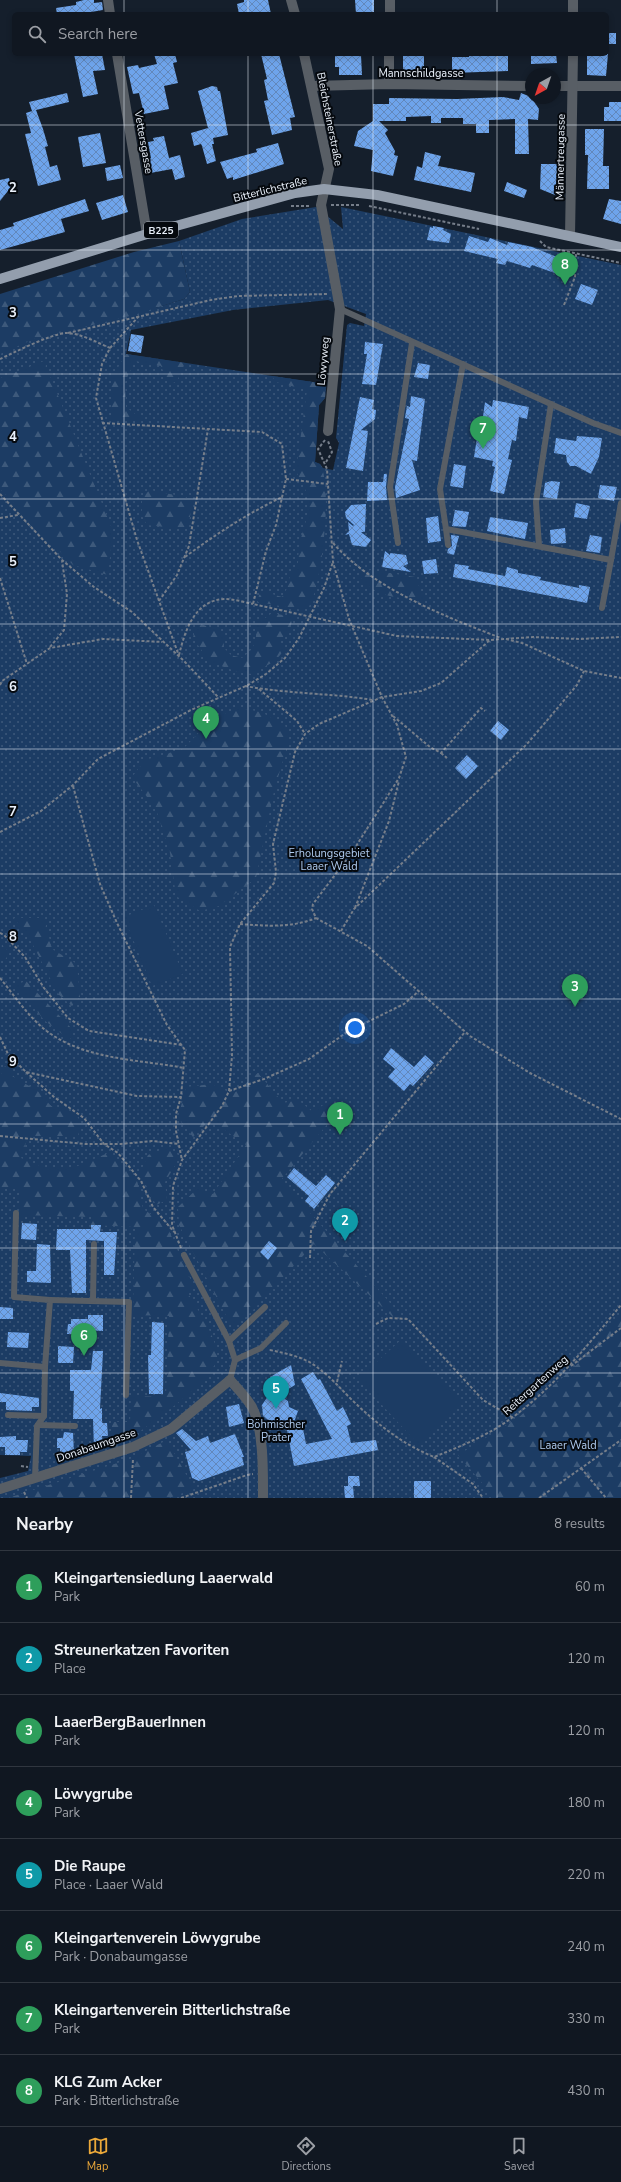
<!DOCTYPE html>
<html lang="en">
<head>
<meta charset="utf-8">
<style>
	body { margin:0; font-family:"Nunito Sans",sans-serif; background:#19202a; color:#f1f3f6 }
	.compass { position:absolute; left:525px; top:68px; width:36px; height:36px; border-radius:50%; background:#101721; box-shadow:0 2px 6px #0003; rotate:220deg }
	.you { position:absolute; left:355px; top:1028px; width:14px; height:14px; margin:-10px; border:3px solid #fff; border-radius:50%; background:#1a73e8; box-shadow:0 0 0 6px #1a73e833 }
	.badge { display:grid; place-items:center; width:26px; height:26px; border-radius:50%; background:#eca93a; color:#fff; font-size:13px; font-weight:700 }
	.pin { position:absolute; translate:-50% -33px; filter:drop-shadow(0 1px 2px #0008) }
	.pin::after { content:''; position:absolute; top:21px; width:14px; height:12px; background:inherit; clip-path:polygon(0 0,100% 0,50% 100%) }
	.list { margin:0; padding:0; list-style:none }
	h2 { display:flex; justify-content:space-between; align-items:center; height:52px; margin:0; padding:0 16px; font-size:17px }
	h2 small { font-size:13px; font-weight:400; color:#9c9fa5 }
	.list li { display:grid; grid-template-columns:26px 1fr auto; gap:12px; align-items:center; box-sizing:border-box; height:72px; padding:0 16px; border-top:1px solid #30363f }
	.list b { display:block; font-size:15px; white-space:nowrap }
	.list p { margin:0; font-size:13px; white-space:nowrap; color:#9c9fa5 }
	.list em { font-size:13px; font-style:normal; color:#9c9fa5 }
	.icon { flex:none; width:22px; height:22px; fill:none; stroke:currentColor; stroke-width:2; stroke-linecap:round; stroke-linejoin:round }
	.map { position:relative; flex:none; width:621px; height:1498px; overflow:hidden }
	.search { position:absolute; background:#101721; box-shadow:0 2px 6px #0003; left:12px; right:12px; top:12px; height:44px; display:flex; align-items:center; gap:10px; box-sizing:border-box; padding:0 14px; border-radius:6px; color:#9c9fa5; font-size:15px }
	.sheet { height:628px; background:#101721 }
	nav { display:flex; justify-content:space-around; align-items:center; box-sizing:border-box; height:56px; border-top:1px solid #30363f; background:#101721; font-size:11px; color:#9c9fa5 }
	nav a { display:grid; justify-items:center; gap:2px }
	nav .on { color:#eca93a }
	.map>svg:first-child { display:block }
</style>
</head>
<body>
<div class="map">
<svg width="621" height="1498" viewBox="0 0 621 1498">
	<defs>
		<pattern id="green-dots" width="8" height="8" patternUnits="userSpaceOnUse"><rect width="8" height="8" fill="#1c3c64"/><path d="M2 2h.1M6 6h.1" fill="none" stroke="#3d597b" stroke-width="1.8" stroke-linecap="round"/></pattern>
		<pattern id="forest-firs" width="22" height="20" patternUnits="userSpaceOnUse"><rect width="22" height="20" fill="#1c3c64"/><path d="M5 1l3.5 6h-7zM16 11l3.5 6h-7z" fill="#3d597b"/></pattern>
		<pattern id="building-cross-hatch" width="8" height="8" patternUnits="userSpaceOnUse"><rect width="8" height="8" fill="#6ea4eb"/><path d="M0 0l8 8M0 8l8-8" fill="none" stroke="#6288bb"/></pattern>
	</defs>
	<rect width="100%" height="100%" fill="#151f2c"/>
	<path fill="url(#green-dots)" fill-rule="evenodd" d="M316 207 343 229 341 207 621 265V1498H0V1478L28 1471 31 1456 0 1455V294L155 308 184 299 190 292 179 241 242 219ZM328 300 366 314 364 326 350 323 347 325 336 438 339 443 333 470 323 468 320 464 315 462 319 405 325 398 326 384 126 354 131 330 233 310Z"/>
	<g fill="url(#forest-firs)">
		<path d="M179 241 190 292 184 299 134 315 34 339 0 354V294L134 252Z"/>
		<path d="M126 354 185 363 177 381 169 385 161 366 135 361 125 382 126 407 143 420H113L111 408V379Z"/>
		<path d="M44 361 113 531 108 575 73 565 0 489V378Z"/>
		<path d="M272 376 326 384 325 398 319 405 315 462 320 464C333 485 322 582 310 605 308 607 305 609 303 610L258 602 259 595 265 592 282 597C292 585 285 577 298 563L299 545 308 514V495L296 471 307 390 276 382Z"/>
		<path d="M150 490 185 497 192 502 189 524 183 529 147 525 142 516V497Z"/>
		<path d="M370 570 415 577 425 600C402 599 373 597 360 577Z"/>
		<path d="M272 613 293 617 291 625 280 642 286 648 275 661 252 674 238 672 210 662 193 638 195 628 200 624 220 630 223 636 224 648 231 655 242 658C255 649 257 641 256 625Z"/>
		<path d="M239 708 261 712 285 725 289 740 274 791 256 878 219 906 200 911 176 896 170 853 156 809 132 777 145 760 183 749 213 718Z"/>
		<path d="M14 918H44L52 949 77 964 80 997 72 1006 58 994 32 943Z"/>
		<path d="M0 944 10 952 5 960 0 959Z"/>
		<path d="M26 981 74 1031 70 1040 44 1020 15 985Z"/>
		<path d="M5 1066 16 1079 37 1090 51 1106 74 1112 81 1122 78 1136H28L21 1158 43 1167 73 1168 108 1153 137 1180 143 1209 166 1224 193 1285 187 1292C196 1307 219 1340 217 1358 213 1382 148 1425 127 1441L125 1446 112 1449V1422H130L131 1396 166 1397 169 1316 133 1315 135 1227 91 1225V1217L20 1215 21 1188H0V1076Z"/>
		<path d="M258 1073 283 1103 298 1100 313 1112 335 1097 344 1104 281 1180 398 1312 393 1317 314 1244 254 1309 233 1329 179 1225 178 1207 198 1188 213 1194 246 1145 210 1120 193 1137 178 1118 186 1087 212 1084 233 1094Z"/>
		<path d="M168 1147 178 1155 176 1164 165 1182 167 1200 156 1205 140 1173 148 1155Z"/>
		<path d="M621 1312V1498H495L458 1455 518 1418 583 1359Z"/>
		<path d="M167 1440 194 1489 169 1498H8L130 1459Z"/>
	</g>
	<g fill="#1c3c64">
		<path d="M154 905 183 974 152 986 124 917Z"/>
		<path d="M402 1339 462 1404 418 1444 358 1379Z"/>
	</g>
	<g fill="url(#building-cross-hatch)">
		<path d="M84 0H94V3L102 2 103 10 79 14H57L56 8 76 5V2Z"/>
		<path d="M244 0H268L271 14H239L237 4 244 2Z"/>
		<path d="M355 0H374V12L356 14Z"/>
		<rect x="607" y="33" width="9" height="11"/>
		<path d="M74 54H102L105 70 93 71 98 94 83 97Z"/>
		<path d="M154 54H175L177 62 173 63 178 83 164 86 169 109 144 114 139 93 133 94 127 67 138 65 139 68 157 64Z"/>
		<path d="M261 54H279L295 117 290 118 292 130 272 135 264 101 268 100 264 80 267 79Z"/>
		<rect x="403" y="54" width="21" height="17"/>
		<path d="M469 54H508V71L452 73V57H469Z"/>
		<path d="M531 54H556L557 63 531 64Z"/>
		<path d="M587 54H608L606 76 587 75Z"/>
		<path d="M335 55H361L362 75H339V67H335Z"/>
		<path d="M212 86 217 87 218 91H220L228 135 213 138 214 144H212L216 161 207 164 202 146 201 144 194 146 191 133 208 128 198 91Z"/>
		<path d="M67 93 69 102 32 111 36 110 43 129 48 146 45 147 50 167 57 165 61 180 38 186 25 134 31 133 26 113 32 111 29 102Z"/>
		<path d="M521 93 531 97 539 109 538 120 528 119 529 154H515V119L489 120V133H476V124H463V118H441V123H431V116L406 117V121H379L388 130 385 133 395 151 394 155 398 156 393 176 371 171 373 150 354 146 358 131 373 121V104H389V98L457 99 503 97 519 100Z"/>
		<path d="M609 102H621V121H604V107H609Z"/>
		<path d="M585 129H604L603 166H609V189H587L588 155H585Z"/>
		<path d="M100 133 106 163 83 167 78 137Z"/>
		<path d="M164 136 169 158 180 155 185 177 175 180 172 169 145 174 143 159 151 158 148 142 154 141 153 138Z"/>
		<path d="M278 143 284 164 233 180V177L227 179 220 162 257 152 256 149Z"/>
		<path d="M425 152 441 156 438 166 475 173 471 192 414 180 417 166 422 168Z"/>
		<path d="M541 164H558L555 195 540 189Z"/>
		<path d="M120 165 123 178 107 181 105 168Z"/>
		<path d="M9 178 11 187 0 201V180Z"/>
		<path d="M507 182 527 190 524 198 504 191Z"/>
		<path d="M123 195 128 212 102 220 96 203Z"/>
		<path d="M85 199 89 211 61 219 65 232 0 250V230L14 226 13 223Z"/>
		<path d="M609 199 621 201V224L603 219Z"/>
		<path d="M433 226 444 228 443 230 451 234 449 243 427 240 430 227 433 228Z"/>
		<path d="M469 236 488 242 490 238 507 245 508 242 532 247 572 263 566 277 532 265 530 268 507 261 505 265 496 263 498 259 464 251Z"/>
		<path d="M581 284 598 290 592 305 575 299Z"/>
		<path d="M131 334 144 336 141 353 128 351Z"/>
		<path d="M365 342 383 344 376 385 362 384 367 354H364Z"/>
		<path d="M418 363 430 365 428 379 414 377Z"/>
		<path d="M411 396 425 399 417 461 412 460 420 490 396 498 395 487 409 419 405 418 407 406 410 407Z"/>
		<path d="M360 397 374 400 372 409 376 410 375 419 361 430 368 431 363 471 346 468Z"/>
		<path d="M493 400 529 407 527 419 519 417 516 441 512 440 508 459 512 460 504 494 490 491 495 467 492 466 493 461 474 457 477 438H480L485 402 492 407Z"/>
		<path d="M577 436 602 438 599 457 591 474 576 466H570L567 462 566 455 554 453 556 438 576 441Z"/>
		<path d="M454 464 466 466 463 488 450 486Z"/>
		<path d="M384 474H387L386 487 387 500 367 501 368 482H383Z"/>
		<path d="M551 481 560 482 557 499 543 497 545 483Z"/>
		<path d="M600 485 617 487 614 501 598 498Z"/>
		<path d="M576 503 590 506 587 519 574 517Z"/>
		<path d="M366 504 365 532H361L371 540 366 547 352 545 349 534 345 535 349 531 348 522 353 526 354 525 346 518 345 512 351 505Z"/>
		<path d="M455 510 469 512 466 527 452 526Z"/>
		<path d="M438 516 441 541 428 543 426 518Z"/>
		<path d="M490 517 528 523 525 539 487 531Z"/>
		<path d="M565 528 566 543 551 544 550 530Z"/>
		<path d="M451 535 459 536 454 555 447 553 448 549 452 546Z"/>
		<path d="M590 535 602 537 600 553 586 551Z"/>
		<path d="M385 551 390 555V553L406 555 408 564 403 566 411 572 382 567Z"/>
		<path d="M436 559 438 573 424 574 422 561Z"/>
		<path d="M455 564 469 566 468 569 505 576 507 567 518 570V573L541 577 540 580 579 588V585L590 587 587 603 453 577Z"/>
		<path d="M498 721 509 730 501 740 490 731Z"/>
		<path d="M467 755 478 766 466 779 455 768Z"/>
		<path d="M391 1048 414 1067 425 1055 434 1063 413 1086 410 1084 404 1091 388 1077 395 1069 383 1059Z"/>
		<path d="M294 1168 316 1186 326 1175 335 1183 314 1209 305 1201 309 1196 287 1177Z"/>
		<path d="M22 1223 37 1224 36 1240 21 1239Z"/>
		<path d="M91 1225H101L100 1232H117L114 1275H104V1241L86 1240V1293H72L70 1250H56L57 1229H91Z"/>
		<path d="M269 1241 277 1248 268 1260 260 1252Z"/>
		<path d="M37 1244 50 1245 51 1283 27 1282V1271H36Z"/>
		<path d="M0 1307 13 1308V1319H0Z"/>
		<path d="M88 1315H103V1331L84 1330V1334H67L68 1324H71V1319H88Z"/>
		<path d="M152 1322 164 1323 163 1394H149L148 1355H151Z"/>
		<path d="M8 1332 29 1333 28 1348 7 1347Z"/>
		<path d="M58 1346 74 1347 73 1363H58Z"/>
		<path d="M93 1351H103L100 1409 102 1408V1423H107L108 1436H102V1448H94L93 1419H73L74 1391H70V1370H91Z"/>
		<path d="M291 1365 295 1385 280 1394 270 1377Z"/>
		<path d="M313 1372 318 1380 320 1379 337 1411 343 1407 351 1424 347 1426 351 1443 376 1440 378 1450 294 1466 285 1420 272 1423 263 1416 262 1405 268 1396 279 1395 288 1401 289 1407 298 1411 293 1425 302 1423 306 1444 332 1439 301 1379Z"/>
		<path d="M0 1393 39 1398V1407H32V1411L6 1410V1402H0Z"/>
		<path d="M239 1404 244 1423 229 1427 226 1407Z"/>
		<path d="M182 1429 196 1441 208 1436 210 1443 235 1434 244 1457H242L244 1465 199 1481 192 1478 185 1452 191 1450 176 1433Z"/>
		<path d="M64 1432 73 1433 74 1453H60V1448H57V1438H63Z"/>
		<path d="M16 1436V1440H28L27 1452H20V1455H5V1447H0V1437Z"/>
		<path d="M348 1476H359L360 1486H353L354 1498H345L344 1486H348Z"/>
		<rect x="414" y="1481" width="17" height="17"/>
	</g>
	<g fill="none" stroke-linecap="round" stroke-linejoin="round">
		<g stroke="#767e8a" stroke-width="2" stroke-dasharray="3 2" stroke-linecap="butt">
			<path d="M331 205H361"/>
			<path d="M291 206H311"/>
			<path d="M369 206 479 229"/>
			<path d="M540 241 546 247 621 263"/>
			<path d="M564 305 575 277 576 254"/>
			<path d="M68 333 211 300 238 296 328 294"/>
			<path d="M110 348 139 316"/>
			<path d="M0 359C15 352 51 334 66 333 80 333 98 343 110 348L102 364 96 398 137 540 179 656"/>
			<path d="M102 423 262 432 282 444 286 479 276 525 266 551 253 604 397 636 490 640"/>
			<path d="M325 440 318 449 327 469 333 562 349 619 382 697 397 725 406 757 399 778 353 851 313 904 312 909 316 918 367 946 470 1036 530 1073 621 1119"/>
			<path d="M326 462 332 452 328 441"/>
			<path d="M286 479 328 484"/>
			<path d="M0 494 62 560 94 587 132 612 185 662 218 697"/>
			<path d="M0 518 18 515"/>
			<path d="M333 543C372 588 446 617 501 638"/>
			<path d="M185 557C216 534 247 514 282 497"/>
			<path d="M0 578 27 664"/>
			<path d="M159 601 177 575 189 546 208 429"/>
			<path d="M506 639 522 643 584 671 621 678"/>
			<path d="M50 647 64 630 67 594 62 561"/>
			<path d="M179 655C185 631 194 600 225 599 234 599 244 602 253 604"/>
			<path d="M0 685 2 681 50 648 103 639 162 642"/>
			<path d="M245 686C288 694 331 693 373 700"/>
			<path d="M259 689 297 721 305 734"/>
			<path d="M393 716 430 747 441 753 481 708 485 711"/>
			<path d="M441 753 447 758"/>
			<path d="M73 786 100 884 117 923 167 1025 185 1050 181 1097 176 1114V1131L182 1160"/>
			<path d="M0 832 41 811 73 785 98 759 191 710 248 685 266 674 285 658 299 638 324 588 333 562"/>
			<path d="M355 908 389 821 399 781"/>
			<path d="M240 924C265 926 292 928 316 918"/>
			<path d="M341 931 354 909 527 744 577 685 584 671"/>
			<path d="M0 933 4 935 25 957 44 988 68 1018 89 1031 182 1045"/>
			<path d="M0 978C14 995 27 1015 44 1029 83 1060 137 1059 184 1068"/>
			<path d="M0 1037 8 1054 26 1072 137 1096 181 1097"/>
			<path d="M26 1072 54 1097 84 1118 104 1144 118 1153 141 1181 153 1207 174 1232"/>
			<path d="M229 1091 264 1079 309 1059 347 1032 404 1004 419 991"/>
			<path d="M0 1136 85 1144H121L152 1141 179 1144"/>
			<path d="M181 1248 172 1225 173 1186 182 1160 222 1106 229 1091 232 1056 230 947 240 924 274 883 276 872 273 844 295 752 305 734 319 724 382 697 421 691 441 683 490 640 533 637 579 639 621 637"/>
			<path d="M310 1258 311 1231 330 1194 465 1032"/>
			<path d="M376 1324 388 1318 408 1319 483 1400 512 1417"/>
			<path d="M270 1350C284 1353 299 1356 311 1363 328 1374 338 1386 352 1400 377 1424 402 1444 434 1457 461 1446 489 1435 513 1417 555 1386 588 1345 621 1305"/>
			<path d="M571 1366 621 1328"/>
			<path d="M337 1382 342 1361"/>
			<path d="M434 1457 473 1484 483 1498"/>
			<path d="M21 1466 28 1467"/>
			<path d="M581 1468 606 1498"/>
			<path d="M24 1492 27 1498"/>
			<path d="M131 1498 133 1459"/>
			<path d="M181 1498 247 1475 253 1474"/>
			<path d="M539 1498 621 1440"/>
		</g>
		<g stroke="#585e65" stroke-width="6">
			<path d="M340 309 593 423 621 433"/>
			<path d="M463 364 440 489 446 529 611 560 621 503"/>
			<path d="M446 529 448 545"/>
			<path d="M398 543 390 487 412 343"/>
			<path d="M539 546 536 502 551 404"/>
			<path d="M602 608 611 560"/>
			<path d="M16 1213 14 1297 50 1300 45 1367"/>
			<path d="M184 1255 229 1341 235 1360 230 1380"/>
			<path d="M50 1300 129 1302 126 1395"/>
			<path d="M93 1300 94 1244"/>
			<path d="M229 1341 265 1307"/>
			<path d="M235 1360 261 1348 286 1323"/>
			<path d="M0 1363 45 1367 44 1416 37 1426 35 1478"/>
			<path d="M8 1415 44 1416"/>
			<path d="M38 1425 75 1426"/>
		</g>
		<path stroke="#585e65" stroke-width="10" d="M230 1380C238 1389 246 1397 252 1407 264 1430 263 1472 263 1498"/>
		<g stroke="#585e65" stroke-width="10">
			<path d="M108 0 110 14"/>
			<path d="M291 0 295 14"/>
			<path d="M390 14V0"/>
			<path d="M573 14V0"/>
			<path d="M117 54 147 234"/>
			<path d="M304 54 329 169 321 205 340 309 328 431"/>
			<path d="M389 84V54"/>
			<path d="M312 86 389 84 531 86"/>
			<path d="M555 86H621"/>
			<path d="M570 236 573 54"/>
			<path d="M0 1489 133 1447 171 1429 230 1380"/>
		</g>
		<path stroke="#939ead" stroke-width="10" d="M0 279 147 234 295 193 324 189 377 195 621 247"/>
	</g>
	<path fill="none" stroke="#eaf1fb" stroke-width="1" stroke-opacity="0.55" d="M124 0V14M248 0V14M373 0V14M497 0V14M124 54V1498M248 54V1498M373 54V1498M497 54V1498M0 125H621M0 250H621M0 374H621M0 499H621M0 624H621M0 749H621M0 874H621M0 999H621M0 1124H621M0 1248H621M0 1373H621"/>
	<g text-anchor="middle" stroke-width="4" stroke-linejoin="round" paint-order="stroke">
		<rect fill="#05090e" stroke="#a5abb4" stroke-width="1" x="144" y="222" width="34" height="16" rx="3"/>
		<g font-size="10" font-weight="bold" fill="#eaf1fb">
			<text x="161" y="234">B225</text>
		</g>
		<g font-size="11" fill="#eaf1fb" stroke="#05090e">
			<text x="421" y="77">Mannschildgasse</text>
			<text transform="translate(330 119) rotate(79)" y="4">Bleichsteinerstraße</text>
			<text transform="translate(144 142) rotate(80)" y="4">Vettersgasse</text>
			<text transform="translate(560 157) rotate(-89)" y="4">Männertreugasse</text>
			<text transform="translate(270 189) rotate(-14)" y="4">Bitterlichstraße</text>
			<text transform="translate(323 361) rotate(-85)" y="4">Löwyweg</text>
			<text transform="translate(535 1385) rotate(-42)" y="4">Reitergartenweg</text>
			<text transform="translate(96 1445) rotate(-19)" y="4">Donabaumgasse</text>
		</g>
		<g font-size="11" fill="#aecaee" stroke="#05090e">
			<text x="329" y="857">Erholungsgebiet<tspan x="329" dy="13">Laaer Wald</tspan></text>
			<text x="276" y="1428">Böhmischer<tspan x="276" dy="13">Prater</tspan></text>
			<text x="568" y="1449">Laaer Wald</text>
		</g>
	</g>
	<g font-size="13" text-anchor="middle" font-weight="bold" fill="#eaf1fb" stroke="#05090e" stroke-width="4" stroke-linejoin="round" paint-order="stroke">
		<text x="13" y="192">2</text>
		<text x="13" y="317">3</text>
		<text x="13" y="441">4</text>
		<text x="13" y="566">5</text>
		<text x="13" y="691">6</text>
		<text x="13" y="816">7</text>
		<text x="13" y="941">8</text>
		<text x="13" y="1066">9</text>
	</g>
</svg>
<svg class="compass" viewBox="-18 -18 36 36"><path d="M0-13l5 13h-10z" fill="#e53935"/><path d="M0 13l5-13h-10z" fill="#9c9fa5"/></svg>
<div class="you"></div>
<div class="pin badge" style="left:340px;top:1135px;background:#2e9e5b">1</div>
<div class="pin badge" style="left:345px;top:1241px;background:#0f9aa8">2</div>
<div class="pin badge" style="left:575px;top:1007px;background:#2e9e5b">3</div>
<div class="pin badge" style="left:206px;top:739px;background:#2e9e5b">4</div>
<div class="pin badge" style="left:276px;top:1409px;background:#0f9aa8">5</div>
<div class="pin badge" style="left:84px;top:1356px;background:#2e9e5b">6</div>
<div class="pin badge" style="left:483px;top:449px;background:#2e9e5b">7</div>
<div class="pin badge" style="left:565px;top:285px;background:#2e9e5b">8</div>
<div class="search"><svg class="icon" aria-label="search" viewBox="0 0 24 24"><circle cx="10" cy="10" r="6"/><path d="M15 15l6 6"/></svg>Search here</div>
</div>
<section class="sheet">
<h2>Nearby<small>8 results</small></h2>
<ul class="list">
<li><span class="badge" style="background:#2e9e5b">1</span><div><b>Kleingartensiedlung Laaerwald</b><p>Park</p></div><em>60 m</em></li>
<li><span class="badge" style="background:#0f9aa8">2</span><div><b>Streunerkatzen Favoriten</b><p>Place</p></div><em>120 m</em></li>
<li><span class="badge" style="background:#2e9e5b">3</span><div><b>LaaerBergBauerInnen</b><p>Park</p></div><em>120 m</em></li>
<li><span class="badge" style="background:#2e9e5b">4</span><div><b>Löwygrube</b><p>Park</p></div><em>180 m</em></li>
<li><span class="badge" style="background:#0f9aa8">5</span><div><b>Die Raupe</b><p>Place · Laaer Wald</p></div><em>220 m</em></li>
<li><span class="badge" style="background:#2e9e5b">6</span><div><b>Kleingartenverein Löwygrube</b><p>Park · Donabaumgasse</p></div><em>240 m</em></li>
<li><span class="badge" style="background:#2e9e5b">7</span><div><b>Kleingartenverein Bitterlichstraße</b><p>Park</p></div><em>330 m</em></li>
<li><span class="badge" style="background:#2e9e5b">8</span><div><b>KLG Zum Acker</b><p>Park · Bitterlichstraße</p></div><em>430 m</em></li>
</ul>
</section>
<nav>
<a class="on"><svg class="icon" aria-label="map" viewBox="0 0 24 24"><path d="M3 6l6-2 6 2 6-2v14l-6 2-6-2-6 2zM9 4v14M15 6v14"/></svg>Map</a>
<a><svg class="icon" aria-label="directions" viewBox="0 0 24 24"><path d="M12 3l9 9-9 9-9-9zM9 14v-3h6M13 9l2 2-2 2"/></svg>Directions</a>
<a><svg class="icon" aria-label="saved" viewBox="0 0 24 24"><path d="M7 4h10v16l-5-4-5 4z"/></svg>Saved</a>
</nav>
</body>
</html>
